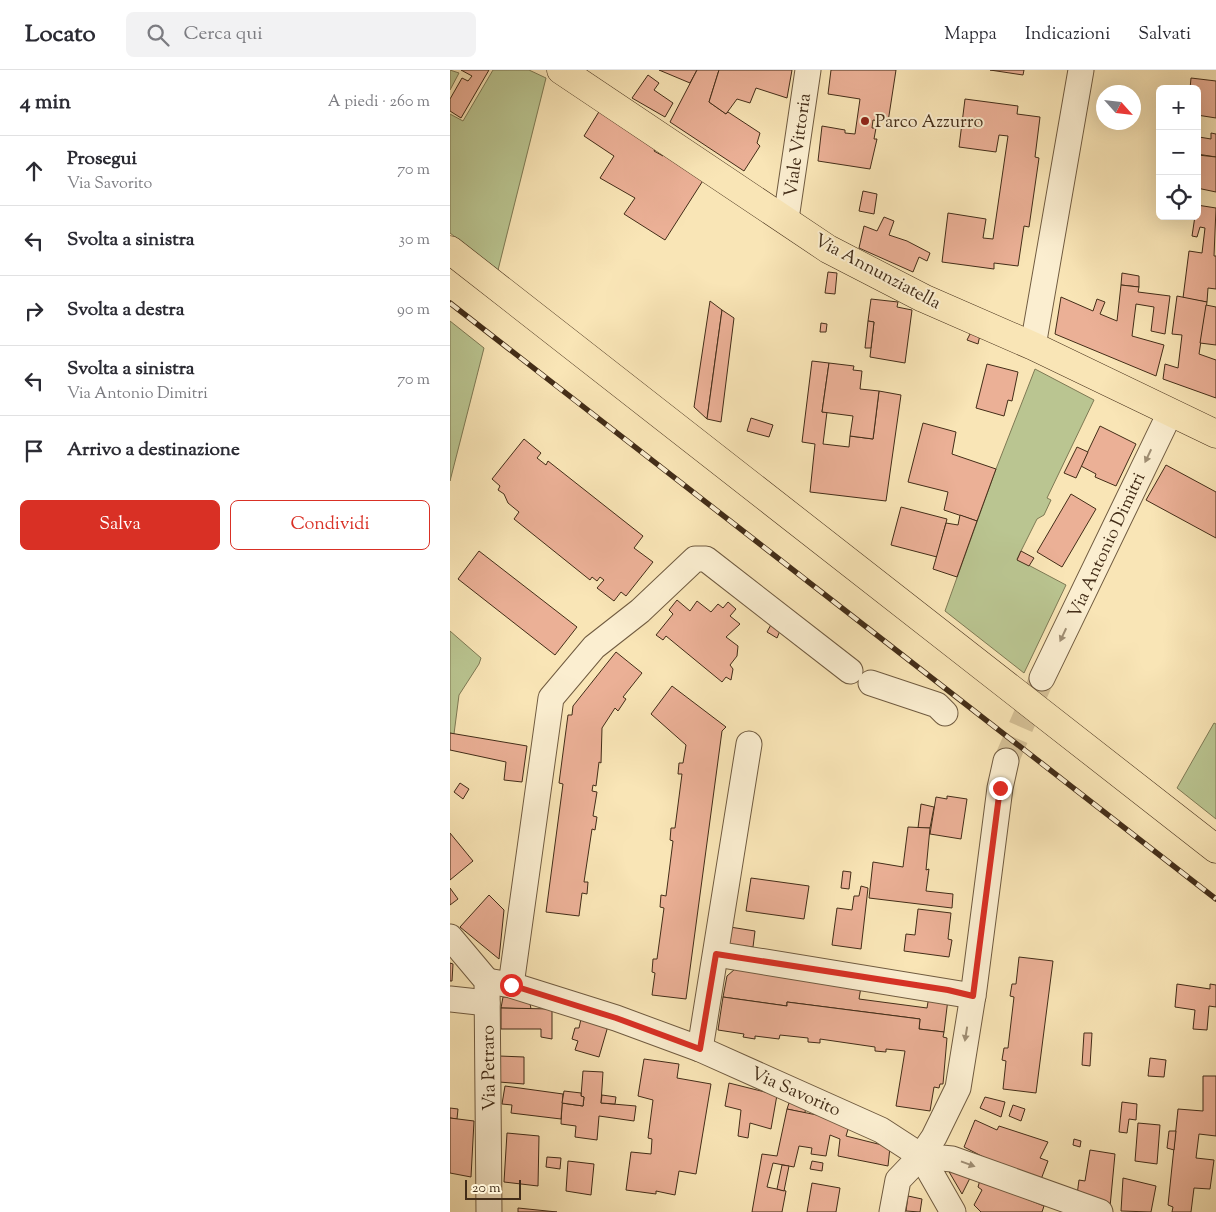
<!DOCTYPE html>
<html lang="it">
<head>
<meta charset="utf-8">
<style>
	body { margin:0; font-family:"Sorts Mill Goudy",serif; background:#f2f2f3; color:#2b2b33 }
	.controls { position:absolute; right:15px; top:15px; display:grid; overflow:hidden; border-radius:8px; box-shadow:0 5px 20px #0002 }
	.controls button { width:45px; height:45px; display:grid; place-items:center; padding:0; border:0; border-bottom:1px solid #e1e1e2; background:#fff; color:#2b2b33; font:25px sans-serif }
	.compass { position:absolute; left:646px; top:15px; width:45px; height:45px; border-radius:50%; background:#fff; box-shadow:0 5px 20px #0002; rotate:117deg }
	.scale { position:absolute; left:15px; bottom:12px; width:56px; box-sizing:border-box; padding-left:5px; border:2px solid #432d18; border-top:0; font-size:14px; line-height:18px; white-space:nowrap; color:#432d18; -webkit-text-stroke:4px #fbeed0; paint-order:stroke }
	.stop { position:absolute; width:15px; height:15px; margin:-11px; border:4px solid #d93025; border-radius:50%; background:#fff }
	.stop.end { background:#d93025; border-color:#fff; box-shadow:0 1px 5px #0008 }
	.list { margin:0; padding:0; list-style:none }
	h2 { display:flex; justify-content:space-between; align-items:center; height:65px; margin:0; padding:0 20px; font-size:21px }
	h2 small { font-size:16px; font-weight:400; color:#7c7c81 }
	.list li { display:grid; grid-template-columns:32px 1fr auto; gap:15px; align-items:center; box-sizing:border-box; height:70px; padding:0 20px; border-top:1px solid #e1e1e2 }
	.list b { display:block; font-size:19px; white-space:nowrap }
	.list p { margin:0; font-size:16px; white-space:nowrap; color:#7c7c81 }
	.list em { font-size:16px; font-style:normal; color:#7c7c81 }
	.actions { display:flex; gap:10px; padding:15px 20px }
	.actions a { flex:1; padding:11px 0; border:1px solid #d93025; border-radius:8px; text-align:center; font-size:18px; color:#d93025 }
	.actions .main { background:#d93025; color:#fff }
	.icon { flex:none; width:28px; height:28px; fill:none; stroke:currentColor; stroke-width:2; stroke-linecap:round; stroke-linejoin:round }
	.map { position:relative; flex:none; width:766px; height:1142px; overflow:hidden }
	header { display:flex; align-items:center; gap:30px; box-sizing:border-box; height:70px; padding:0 25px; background:#fff; border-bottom:1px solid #e1e1e2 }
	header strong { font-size:24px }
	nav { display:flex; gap:28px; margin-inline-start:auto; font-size:18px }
	.search { width:350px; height:45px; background:#f2f2f3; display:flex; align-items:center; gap:12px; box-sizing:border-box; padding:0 18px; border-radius:8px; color:#7c7c81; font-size:19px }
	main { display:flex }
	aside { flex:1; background:#fff }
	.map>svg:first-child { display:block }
</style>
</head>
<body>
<header>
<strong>Locato</strong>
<div class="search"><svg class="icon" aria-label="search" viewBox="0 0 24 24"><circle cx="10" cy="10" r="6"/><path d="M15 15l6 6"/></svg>Cerca qui</div>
<nav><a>Mappa</a><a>Indicazioni</a><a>Salvati</a></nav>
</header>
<main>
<aside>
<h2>4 min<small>A piedi · 260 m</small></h2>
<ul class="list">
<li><svg class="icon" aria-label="ahead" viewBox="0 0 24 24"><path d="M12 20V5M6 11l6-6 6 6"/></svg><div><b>Prosegui</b><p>Via Savorito</p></div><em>70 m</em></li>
<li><svg class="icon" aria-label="left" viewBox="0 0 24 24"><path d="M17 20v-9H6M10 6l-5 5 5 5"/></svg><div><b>Svolta a sinistra</b></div><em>30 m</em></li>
<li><svg class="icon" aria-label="right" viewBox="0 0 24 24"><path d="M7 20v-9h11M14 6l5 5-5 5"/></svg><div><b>Svolta a destra</b></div><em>90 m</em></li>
<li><svg class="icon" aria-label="left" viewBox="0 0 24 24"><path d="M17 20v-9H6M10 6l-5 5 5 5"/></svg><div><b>Svolta a sinistra</b><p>Via Antonio Dimitri</p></div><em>70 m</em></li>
<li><svg class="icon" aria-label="arrive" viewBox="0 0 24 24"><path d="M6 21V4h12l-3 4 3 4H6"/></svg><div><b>Arrivo a destinazione</b></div></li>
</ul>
<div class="actions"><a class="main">Salva</a><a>Condividi</a></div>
</aside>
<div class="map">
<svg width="766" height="1142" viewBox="0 0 766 1142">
	<rect width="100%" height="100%" fill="#f9e5b6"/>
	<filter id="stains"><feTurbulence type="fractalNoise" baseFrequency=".004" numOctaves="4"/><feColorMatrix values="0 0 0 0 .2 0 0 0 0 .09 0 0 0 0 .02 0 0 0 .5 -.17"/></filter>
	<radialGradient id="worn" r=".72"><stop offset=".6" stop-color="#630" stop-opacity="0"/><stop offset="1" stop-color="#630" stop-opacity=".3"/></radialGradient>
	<g fill="#bac591" stroke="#7e7954">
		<path d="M0 0 9 3 0 20Z"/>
		<path d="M43 0H79L96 8 48 200 0 163V44L13 51Z"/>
		<path d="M0 251 34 278 0 411Z"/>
		<path d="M585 299 644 330 597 428 601 430 594 445 587 449 567 489 616 515 574 603 495 541 546 399Z"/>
		<path d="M0 561 31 588 29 594 9 625 4 664 0 663Z"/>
		<path d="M764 653 766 654V749L727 718Z"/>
	</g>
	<g fill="#ebb096" stroke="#432d18">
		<path d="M11 0H39L11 48 0 41V29L12 8 18 11 22 6Z"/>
		<path d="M209 0H247L240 13Z"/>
		<path d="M247 0H269L259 32 276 44 278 42 310 63 307 73 310 76 294 101 220 52Z"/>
		<path d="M269 0H342L337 28 306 18 300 33 287 29 276 44 259 32Z"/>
		<path d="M381 0H446L438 52 423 50 422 58H426L424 69H427L420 99 368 91 372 56 395 60V63L405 64 410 29 378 24Z"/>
		<path d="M540 0H574L573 5Z"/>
		<path d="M198 5 209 13 204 20 223 33 215 47 182 28Z"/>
		<path d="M741 8 766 11V48L747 45V19H740Z"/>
		<path d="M515 29 568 36 567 44 590 47 585 87 589 88 579 157 574 156 568 196 544 193V199L492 192 498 143 536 149 533 168 543 169 558 66 549 65 546 82 509 77Z"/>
		<path d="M150 40 207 76 204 81 213 86 214 84 254 109 215 170 174 144 185 128 150 108 164 86 134 66Z"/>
		<path d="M761 63 766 64V87L747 84 749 67 761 69Z"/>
		<path d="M748 85 766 87V122L747 118Z"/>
		<path d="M413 121 427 124 424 144 409 141Z"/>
		<path d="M747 135 766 138 764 186H766V219L758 218 757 232 733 228 739 181 752 183 755 158 750 157 747 167 742 166 745 146H747Z"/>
		<path d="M434 147 444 151 439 165 457 171 480 183 477 191 469 187 463 202 409 178 414 156 427 161Z"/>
		<path d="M378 202 387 203 385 224 375 223Z"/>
		<path d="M672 203 689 206V217L671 215Z"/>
		<path d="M671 215 689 217 688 222 720 226 715 264 701 261 704 237 686 234 682 266 714 275 706 306 605 264 611 227 643 241 647 229 655 232 650 244 667 251Z"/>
		<path d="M727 226 757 232 749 284 766 290V328L713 309 715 294 728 298 732 265 722 264Z"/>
		<path d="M421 229 448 232 447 237 462 240 455 293 420 287 424 252 418 251Z"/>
		<path d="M260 231 272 240 257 349 244 337Z"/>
		<path d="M756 235 766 237V275L750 273Z"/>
		<path d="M272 240 284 248 271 352 257 349Z"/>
		<path d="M418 251 424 252 421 278H415Z"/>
		<path d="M371 253 377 254 376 262H370Z"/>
		<path d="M521 262 530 265 528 274 517 270Z"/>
		<path d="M362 291 379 293 372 342H377L373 374 399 377 400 366 423 369 429 321 451 325 436 431 360 422 365 374 352 372Z"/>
		<path d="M379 293 404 296 403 300 412 301 410 319 429 321 423 369 400 366 403 346 372 342Z"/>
		<path d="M537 294 568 302 562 331 558 330 554 346 526 338Z"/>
		<path d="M301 348 323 355 319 367 297 361Z"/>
		<path d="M473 353 506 362 502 384 546 399 527 451 494 440 498 422 458 412Z"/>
		<path d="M650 356 686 374 666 416 645 407 646 404 631 396Z"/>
		<path d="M74 369 91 383 87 388 96 395 98 391 193 466 184 478 203 492 176 526 171 522 164 531 147 518 154 510 150 507 147 511 142 507 140 510 64 449 69 442 58 433 54 424 48 420 50 416 42 409Z"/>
		<path d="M627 377 638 382 626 408 614 403Z"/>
		<path d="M716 395 766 422V468L696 430Z"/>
		<path d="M621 424 646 439 612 497 587 482Z"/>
		<path d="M451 437 497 449 487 487 441 475Z"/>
		<path d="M510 445 527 451 507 507 483 499 496 453 508 455Z"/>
		<path d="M29 481 127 557 105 585 8 509Z"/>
		<path d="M571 481 584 488 579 496 567 490Z"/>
		<path d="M227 530 240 541 247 531 261 542 268 534 273 538 278 532 286 539 280 546 290 554 276 567 288 576 287 586 280 595 283 599 281 610 276 607 272 612 216 566 213 570 206 565 223 544 219 540Z"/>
		<path d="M323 551 332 556 327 568 317 562Z"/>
		<path d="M166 582 192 603 173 627 176 629 168 641 165 638 152 658 151 693 149 692 146 716 143 715 142 721 147 722 143 746 147 747 145 760 142 759 134 812H138L137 824 132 823 129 846 96 842 113 714 109 713 118 645H122L123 636Z"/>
		<path d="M222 616 276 657 272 661 236 929 202 925 205 903 202 902 203 889H207L214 838 210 837 211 825 216 826 223 771 220 770 221 758H225L232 704H228L229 693H233L236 675 201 644Z"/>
		<path d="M0 663 77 676 72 712 54 710 56 692 0 680Z"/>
		<path d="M10 713 19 719 13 729 4 722Z"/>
		<path d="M497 726 517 729 511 769 480 764 486 727 497 729Z"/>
		<path d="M471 734 484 737 480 758H468Z"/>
		<path d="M458 757 480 758 476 800 479 799 476 821 503 824 502 838 419 828 423 792 453 797Z"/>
		<path d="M0 763 23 791 0 810Z"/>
		<path d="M393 801 401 802 399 819 391 818Z"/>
		<path d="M301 808 359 816 354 849 296 841Z"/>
		<path d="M411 816 418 818 411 879 382 875 387 838 402 840 404 826H409Z"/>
		<path d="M0 818 8 829 0 835Z"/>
		<path d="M39 825 54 840 49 889 10 857Z"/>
		<path d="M468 839 501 843 498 869 502 870 499 887 454 881 456 864 465 865Z"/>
		<path d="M280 857 305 861 303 877 278 874Z"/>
		<path d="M569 887 603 891 586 1023 553 1019 556 991 552 990 554 978H558L564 927 560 926 562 914H566Z"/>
		<path d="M0 893 3 894 2 911H0Z"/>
		<path d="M285 899 411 917 409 929 477 938 479 926 498 929 494 962 469 959 470 949 337 932V936L273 927 277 906Z"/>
		<path d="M727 914 760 919V914L766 915V937L759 936 757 960 743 959 745 940 725 937Z"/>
		<path d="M53 927 79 928 81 939 51 938Z"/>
		<path d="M273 927 337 936V932L470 949 469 959 494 962 493 967 497 968 493 1014H490L489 1018 484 1017 480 1041 446 1036 455 981 436 979V982L425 981V977L370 969V973L358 972V968L330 965 329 969 305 966V969L293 967 294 964 268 960Z"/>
		<path d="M51 938 102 939V969L91 967V959H51Z"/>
		<path d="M131 949 158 956 149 987 125 980 128 971 122 969 125 958H129Z"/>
		<path d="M634 963H642L640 996 632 995Z"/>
		<path d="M49 986 74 987V1014L49 1012Z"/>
		<path d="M700 988 716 990 714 1007 698 1006Z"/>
		<path d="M194 989 229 994 227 1008 261 1014 246 1104 229 1101 225 1125 206 1121V1124L176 1120 181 1082 201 1084 202 1069 198 1068 203 1030 188 1026Z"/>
		<path d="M133 1001 153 1002 151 1033 186 1036 184 1051 149 1046 147 1070 125 1067 126 1056 111 1054 112 1033 133 1036 134 1027 131 1026Z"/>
		<path d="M753 1006H766V1066L749 1064 746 1088 764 1090 760 1119 744 1118 741 1142H722L723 1137 718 1135 728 1039 753 1041Z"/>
		<path d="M279 1013 327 1025 321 1059 300 1053 298 1068 288 1066 291 1040 275 1036Z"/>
		<path d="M55 1016 113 1024 111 1049 61 1043 62 1035 52 1034Z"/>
		<path d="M114 1021 131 1023V1026L134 1027 133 1036 112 1033Z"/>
		<path d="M152 1025 166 1027 165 1034 151 1033Z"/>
		<path d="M535 1027 555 1032 551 1047 530 1038Z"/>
		<path d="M672 1032 687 1034 686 1050 679 1049 677 1063 669 1062Z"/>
		<path d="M339 1033H356L355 1043 337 1039Z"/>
		<path d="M563 1035 575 1039 571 1051 559 1046Z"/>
		<path d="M0 1038 8 1039 7 1049 0 1048Z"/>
		<path d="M337 1039 382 1048 399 1056 396 1066 440 1077 438 1096 388 1086 390 1069 380 1065 376 1086 361 1084 362 1078 349 1076 344 1097 323 1093 317 1117 336 1121 332 1142H302L312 1084 327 1086Z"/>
		<path d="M0 1048 24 1051 21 1107 0 1103Z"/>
		<path d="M525 1050 547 1060 549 1056 598 1072 590 1088 598 1091 590 1112 555 1098 514 1077Z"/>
		<path d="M688 1053 710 1055 707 1094 685 1091Z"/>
		<path d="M719 1061H726L724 1080 717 1078Z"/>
		<path d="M57 1063 89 1066 88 1116 54 1112Z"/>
		<path d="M624 1069 631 1071 630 1077 623 1075Z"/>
		<path d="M640 1080 665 1084 660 1137 627 1125 629 1110 635 1111Z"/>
		<path d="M97 1087 111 1088 110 1099 96 1097Z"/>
		<path d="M118 1091 144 1094 141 1125 116 1121Z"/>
		<path d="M362 1091 373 1093 372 1101 360 1099Z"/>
		<path d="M332 1095 339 1096 334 1121 327 1119Z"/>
		<path d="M498 1100 523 1102 512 1124Z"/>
		<path d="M673 1108 706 1116 701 1142 671 1141Z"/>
		<path d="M530 1110 594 1136 592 1142H531L524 1135 532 1120 528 1117Z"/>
		<path d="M362 1113 390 1118 386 1142H357Z"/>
		<path d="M458 1126 472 1129 470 1142 456 1141Z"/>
		<path d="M68 1138 107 1142H68Z"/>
	</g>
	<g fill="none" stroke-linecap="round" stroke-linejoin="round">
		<path stroke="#d5c096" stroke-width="25" stroke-dasharray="25 12" stroke-linecap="butt" d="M556 691 592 608"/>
		<defs>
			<g id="minor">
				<path d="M336 149 358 0"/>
				<path d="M583 276 631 0"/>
				<path d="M592 608 720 343"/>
				<path d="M421 613 487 635 495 643"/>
				<path d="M0 867 37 911 39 1142"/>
				<path d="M266 884 523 926"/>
				<path d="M37 911 61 915 166 948 250 979 431 1060 471 1086 502 1089 650 1142"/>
				<path d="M61 915 101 628 144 577 190 541 245 489H256L400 601"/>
				<path d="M0 929 37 933"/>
				<path d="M250 979 299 674"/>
				<path d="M471 1086 503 1142"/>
				<path d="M442 1142 448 1110 471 1086 484 1067 508 1018 524 919 550 718 556 691"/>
			</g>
			<path id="major" d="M111 0 378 179 473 228 583 276 766 364"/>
			<path id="highway" d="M0 180 766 779"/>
		</defs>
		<use href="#minor" stroke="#705b40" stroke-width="27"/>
		<use href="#major" stroke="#432d18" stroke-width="29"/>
		<use href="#highway" stroke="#432d18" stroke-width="29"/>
		<use href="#minor" stroke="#fbeed0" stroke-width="25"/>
		<use href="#major" stroke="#f9e5b6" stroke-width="28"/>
		<use href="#highway" stroke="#f9e5b6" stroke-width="28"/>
		<defs>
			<path id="rail" d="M0 233 766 829"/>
		</defs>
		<use href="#rail" stroke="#432d18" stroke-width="5.5"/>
		<use href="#rail" stroke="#fbeed0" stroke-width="4" stroke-dasharray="11" stroke-linecap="butt"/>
	</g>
	<defs><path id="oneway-solid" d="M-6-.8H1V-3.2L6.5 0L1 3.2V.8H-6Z" transform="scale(1.25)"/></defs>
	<g fill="#9f8e74">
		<use href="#oneway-solid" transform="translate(698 386) rotate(115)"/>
		<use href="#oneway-solid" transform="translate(613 565) rotate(115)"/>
		<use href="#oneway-solid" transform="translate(516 964) rotate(99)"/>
		<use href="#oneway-solid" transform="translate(518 1094) rotate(20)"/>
	</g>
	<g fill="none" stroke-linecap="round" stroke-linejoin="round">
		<path stroke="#d93025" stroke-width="6" d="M61 915 166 948 250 979 266 884 498 920 523 926 550 718"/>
	</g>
	<circle fill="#8f2418" stroke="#fbeed0" stroke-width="2" cx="415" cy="51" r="5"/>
	<g text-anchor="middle" stroke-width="4" stroke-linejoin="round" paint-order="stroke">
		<g font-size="18" fill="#432d18" stroke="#fbeed0" text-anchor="start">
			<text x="425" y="57">Parco Azzurro</text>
		</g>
		<g font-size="18" fill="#432d18" stroke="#fbeed0">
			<text transform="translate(347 75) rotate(-82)" y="6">Viale Vittoria</text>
			<text transform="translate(428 201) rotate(28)" y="6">Via Annunziatella</text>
			<text transform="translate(656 475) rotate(-65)" y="6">Via Antonio Dimitri</text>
			<text transform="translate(38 998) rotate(-91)" y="6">Via Petraro</text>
			<text transform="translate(346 1021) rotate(24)" y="6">Via Savorito</text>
		</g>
	</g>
	<rect width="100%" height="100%" filter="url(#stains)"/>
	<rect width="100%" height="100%" fill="url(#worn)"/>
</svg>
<div class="controls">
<button>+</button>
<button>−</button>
<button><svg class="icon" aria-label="locate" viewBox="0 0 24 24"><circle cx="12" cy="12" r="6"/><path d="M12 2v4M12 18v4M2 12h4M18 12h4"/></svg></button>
</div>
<svg class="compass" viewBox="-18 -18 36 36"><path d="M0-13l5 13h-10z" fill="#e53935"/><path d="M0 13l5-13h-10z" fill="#7c7c81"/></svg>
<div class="scale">20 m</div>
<div class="stop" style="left:61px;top:915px"></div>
<div class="stop end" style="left:550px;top:718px"></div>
</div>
</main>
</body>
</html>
